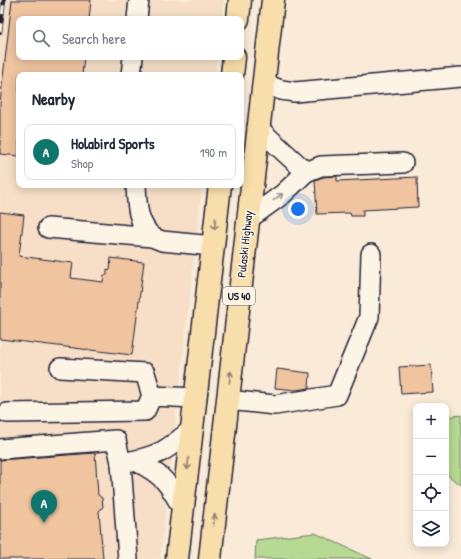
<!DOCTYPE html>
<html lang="en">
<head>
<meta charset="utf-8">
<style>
	body { margin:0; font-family:"Patrick Hand",sans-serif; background:#f6f6f7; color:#1f2937 }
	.controls { position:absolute; right:12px; bottom:12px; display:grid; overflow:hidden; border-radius:8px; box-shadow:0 2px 10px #0003 }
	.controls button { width:36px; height:36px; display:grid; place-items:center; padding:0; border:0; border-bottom:1px solid #e0e1e3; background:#fff; color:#1f2937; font:20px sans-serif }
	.you { position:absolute; left:298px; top:209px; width:14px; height:14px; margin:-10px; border:3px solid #fff; border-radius:50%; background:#1a73e8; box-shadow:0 0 0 6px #1a73e833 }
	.badge { display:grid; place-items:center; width:26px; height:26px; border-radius:50%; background:#0f766e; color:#fff; font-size:13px; font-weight:700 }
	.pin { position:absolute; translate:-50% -33px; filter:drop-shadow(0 1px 2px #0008) }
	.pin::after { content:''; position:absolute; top:21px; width:14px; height:12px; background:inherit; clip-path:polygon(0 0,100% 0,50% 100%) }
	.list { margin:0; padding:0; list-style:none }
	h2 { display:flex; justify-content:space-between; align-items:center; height:52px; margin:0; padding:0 16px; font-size:17px }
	h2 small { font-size:13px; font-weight:400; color:#747a83 }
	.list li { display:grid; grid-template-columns:26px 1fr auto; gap:12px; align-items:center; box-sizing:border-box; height:56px; margin:0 8px 8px; padding:0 8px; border:1px solid #e0e1e3; border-radius:8px }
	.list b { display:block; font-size:15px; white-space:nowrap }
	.list p { margin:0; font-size:13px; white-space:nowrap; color:#747a83 }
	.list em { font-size:13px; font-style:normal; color:#747a83 }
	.icon { flex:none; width:22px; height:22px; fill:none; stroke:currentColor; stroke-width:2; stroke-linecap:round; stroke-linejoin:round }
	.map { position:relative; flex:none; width:461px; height:559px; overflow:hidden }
	.search { position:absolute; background:#fff; box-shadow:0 2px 10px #0003; left:16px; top:16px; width:228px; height:44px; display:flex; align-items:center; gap:10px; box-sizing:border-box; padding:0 14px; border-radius:8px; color:#747a83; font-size:15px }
	.panel { position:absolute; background:#fff; box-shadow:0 2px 10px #0003; left:16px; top:72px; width:228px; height:116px; border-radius:8px }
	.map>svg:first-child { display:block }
</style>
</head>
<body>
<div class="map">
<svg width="461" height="559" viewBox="0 0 461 559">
	<rect width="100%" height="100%" fill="#f9ebd7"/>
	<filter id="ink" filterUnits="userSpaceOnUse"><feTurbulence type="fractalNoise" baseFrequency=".025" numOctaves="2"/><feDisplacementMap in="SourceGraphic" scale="8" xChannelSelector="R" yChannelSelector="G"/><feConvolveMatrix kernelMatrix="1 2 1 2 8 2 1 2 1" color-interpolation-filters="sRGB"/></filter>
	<g filter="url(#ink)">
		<path fill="#f6dfc6" d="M0 0H224L221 19H19V57H217L215 75H19V185H202L160 559H0Z"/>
		<g fill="#b6d993" stroke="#6c7e67">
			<path d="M461 415V485L446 474V417Z"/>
			<path d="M315 533 372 559H255L256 540Z"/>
		</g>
		<g fill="#efc49f" stroke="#22223b">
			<path d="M12 0H91L89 19H19V57H84L82 75H19V156L0 154V103Z"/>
			<path d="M337 176V181L417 177 418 207 363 210V216H351L350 213 317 214 315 180 323 177Z"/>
			<path d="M0 212 24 215 19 256 73 263 71 278 103 282 104 275H107V269L110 270 111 258 144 262 132 355 0 339Z"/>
			<path d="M431 365 433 392 401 394 399 367Z"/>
			<path d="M277 369 310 373 309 388 296 390 275 388Z"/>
			<path d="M95 453 98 495 102 498 103 507 99 511 103 559H0V460Z"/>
		</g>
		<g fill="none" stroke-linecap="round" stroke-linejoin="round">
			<defs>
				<g id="minor">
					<path d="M137 19 139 0"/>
					<path d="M131 75 133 57"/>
					<path d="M263 83 281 90 295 92 461 77"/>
					<path d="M306 172 321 166 403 163"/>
					<path d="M136 185C137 205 137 222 152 237"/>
					<path d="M247 220 283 194 306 172 257 127"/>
					<path d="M48 228 152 237 162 241 213 246"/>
					<path d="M60 368 145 373 152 396"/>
					<path d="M227 400 275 405 337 395 369 317 371 254"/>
					<path d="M7 413 145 411 152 396 196 398"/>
					<path d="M0 449 116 440 121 463"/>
					<path d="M136 461C163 475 169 483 183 510"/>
					<path d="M128 559 121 463C157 457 165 452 192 429"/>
				</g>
				<g id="highway">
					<path d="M238 19 240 0"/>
					<path d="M232 75 234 57"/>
					<path d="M177 559 220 185"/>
					<path d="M210 559 273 0"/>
				</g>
			</defs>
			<use href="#minor" stroke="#22223b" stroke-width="22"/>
			<use href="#highway" stroke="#22223b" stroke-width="25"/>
			<use href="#minor" stroke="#fcf5e5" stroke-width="19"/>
			<use href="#highway" stroke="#f8deab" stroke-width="22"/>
			<defs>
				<path id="rail" d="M0 32 4 0"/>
			</defs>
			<use href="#rail" stroke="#22223b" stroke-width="4.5"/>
			<use href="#rail" stroke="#fcf5e5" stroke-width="3" stroke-dasharray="9" stroke-linecap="butt"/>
		</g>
		<defs><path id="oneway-shaft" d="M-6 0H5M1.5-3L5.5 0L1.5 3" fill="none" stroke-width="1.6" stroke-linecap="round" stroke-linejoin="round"/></defs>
		<use stroke="#9a9698" href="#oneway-shaft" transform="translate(278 197) rotate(-37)"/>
		<g stroke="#8d8073">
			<use href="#oneway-shaft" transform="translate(215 224) rotate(96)"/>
			<use href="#oneway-shaft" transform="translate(230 377) rotate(-84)"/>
			<use href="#oneway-shaft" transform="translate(188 464) rotate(97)"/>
			<use href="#oneway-shaft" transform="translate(214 520) rotate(-84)"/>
		</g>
	</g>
	<g text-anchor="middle" stroke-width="3" stroke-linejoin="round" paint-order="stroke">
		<rect fill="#fcf5e5" stroke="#63616e" stroke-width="1" x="223" y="287" width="32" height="18" rx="3"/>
		<g font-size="11" font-weight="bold" fill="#22223b">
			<text x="239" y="300">US 40</text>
		</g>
		<g font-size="12" fill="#22223b" stroke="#fcf5e5">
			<text transform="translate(245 244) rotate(-84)" y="4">Pulaski Highway</text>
		</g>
	</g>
</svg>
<div class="controls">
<button>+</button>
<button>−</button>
<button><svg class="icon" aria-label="locate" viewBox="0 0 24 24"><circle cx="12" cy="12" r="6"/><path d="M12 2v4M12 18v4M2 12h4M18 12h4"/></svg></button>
<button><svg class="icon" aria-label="layers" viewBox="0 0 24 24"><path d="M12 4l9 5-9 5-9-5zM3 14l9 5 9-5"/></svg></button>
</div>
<div class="you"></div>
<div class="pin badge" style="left:44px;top:523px">A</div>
<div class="search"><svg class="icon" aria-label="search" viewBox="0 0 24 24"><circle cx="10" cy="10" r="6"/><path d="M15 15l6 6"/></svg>Search here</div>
<section class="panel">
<h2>Nearby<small></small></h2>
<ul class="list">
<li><span class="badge">A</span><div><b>Holabird Sports</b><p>Shop</p></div><em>190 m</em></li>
</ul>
</section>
</div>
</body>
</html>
